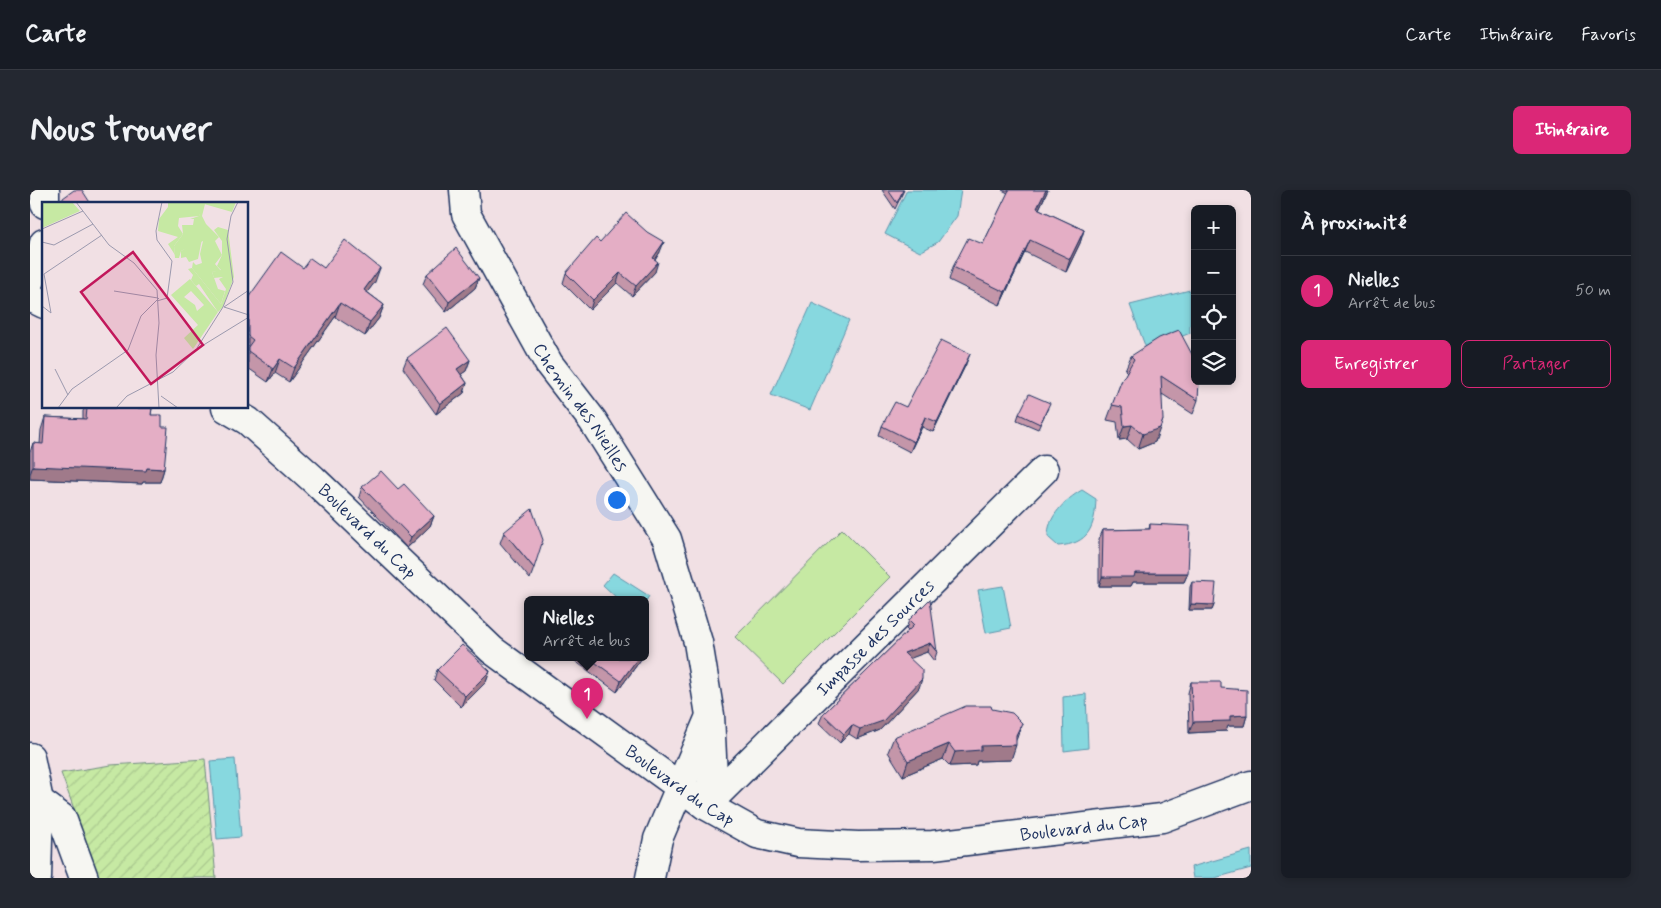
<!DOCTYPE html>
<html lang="fr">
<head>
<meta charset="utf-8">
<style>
	body { margin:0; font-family:Mynerve,sans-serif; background:#242831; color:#f1f3f6 }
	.controls { position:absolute; right:15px; top:15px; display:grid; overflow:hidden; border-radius:8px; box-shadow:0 2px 8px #0003 }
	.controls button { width:45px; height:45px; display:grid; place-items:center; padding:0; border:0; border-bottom:1px solid #363941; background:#171b24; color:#f1f3f6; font:25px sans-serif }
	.you { position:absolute; left:586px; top:309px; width:18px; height:18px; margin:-12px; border:4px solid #fff; border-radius:50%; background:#1a73e8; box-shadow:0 0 0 8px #1a73e833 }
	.badge { display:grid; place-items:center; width:32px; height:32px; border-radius:50%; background:#db2777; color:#fff; font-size:16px; font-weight:700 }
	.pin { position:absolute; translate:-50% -41px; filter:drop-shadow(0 1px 2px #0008) }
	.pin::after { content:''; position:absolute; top:26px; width:18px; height:15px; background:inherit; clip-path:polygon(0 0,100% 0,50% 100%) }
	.popup { position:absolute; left:494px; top:406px; width:125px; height:65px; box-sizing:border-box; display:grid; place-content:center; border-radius:8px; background:#171b24; filter:drop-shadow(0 1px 4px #0005); font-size:16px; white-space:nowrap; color:#9ea1a6 }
	.popup b { font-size:19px; color:#f1f3f6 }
	.popup::after { content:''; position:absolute; left:50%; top:100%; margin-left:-10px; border:10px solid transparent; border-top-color:#171b24 }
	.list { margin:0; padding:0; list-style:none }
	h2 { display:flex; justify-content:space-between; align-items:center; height:65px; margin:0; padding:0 20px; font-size:21px }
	h2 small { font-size:16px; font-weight:400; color:#9ea1a6 }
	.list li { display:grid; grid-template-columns:32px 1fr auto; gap:15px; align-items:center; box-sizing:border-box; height:70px; padding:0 20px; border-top:1px solid #363941 }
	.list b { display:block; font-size:19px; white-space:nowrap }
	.list p { margin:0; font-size:16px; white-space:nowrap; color:#9ea1a6 }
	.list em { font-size:16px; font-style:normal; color:#9ea1a6 }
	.actions { display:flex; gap:10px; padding:15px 20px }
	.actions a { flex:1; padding:11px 0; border:1px solid #db2777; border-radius:8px; text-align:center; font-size:18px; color:#db2777 }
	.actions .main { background:#db2777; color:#fff }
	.icon { flex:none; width:28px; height:28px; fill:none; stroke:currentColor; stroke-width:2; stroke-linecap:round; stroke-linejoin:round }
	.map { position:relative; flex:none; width:1221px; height:688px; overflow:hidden; border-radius:8px }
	header { display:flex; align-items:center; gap:30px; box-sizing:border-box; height:70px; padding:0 25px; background:#171b24; border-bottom:1px solid #363941 }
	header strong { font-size:24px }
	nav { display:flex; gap:28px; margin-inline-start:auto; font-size:18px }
	.intro { display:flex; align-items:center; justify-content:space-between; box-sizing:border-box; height:120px; padding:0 30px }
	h1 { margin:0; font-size:35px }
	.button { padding:12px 22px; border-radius:8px; background:#db2777; color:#fff; font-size:18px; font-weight:700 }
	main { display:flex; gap:30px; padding:0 30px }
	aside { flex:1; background:#171b24; border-radius:8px; box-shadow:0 2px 8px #0003 }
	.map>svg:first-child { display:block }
</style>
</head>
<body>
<header>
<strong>Carte</strong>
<nav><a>Carte</a><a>Itinéraire</a><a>Favoris</a></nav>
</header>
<div class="intro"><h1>Nous trouver</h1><a class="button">Itinéraire</a></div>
<main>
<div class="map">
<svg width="1221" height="688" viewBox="0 0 1221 688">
	<defs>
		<pattern id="garden-furrows" width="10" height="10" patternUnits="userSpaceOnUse" patternTransform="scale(1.25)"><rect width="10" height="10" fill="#c6e9a3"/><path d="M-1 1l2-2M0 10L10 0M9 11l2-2" fill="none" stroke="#aac88f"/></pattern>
	</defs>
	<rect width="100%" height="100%" fill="#f1e0e4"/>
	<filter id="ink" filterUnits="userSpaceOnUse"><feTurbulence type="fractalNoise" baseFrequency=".02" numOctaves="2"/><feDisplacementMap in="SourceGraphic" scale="10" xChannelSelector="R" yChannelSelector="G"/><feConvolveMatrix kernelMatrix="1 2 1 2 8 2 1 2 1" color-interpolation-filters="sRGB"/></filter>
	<g filter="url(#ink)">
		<path fill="url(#garden-furrows)" stroke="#708c80" d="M175 569 186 688H69L31 583 81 575Z"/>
		<path fill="#c6e9a3" stroke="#708c80" d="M812 339 860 387 753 494 705 447Z"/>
		<g fill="#87d8df" stroke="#5c94ab">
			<path d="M877 0H931L927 26 908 52 890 62 855 44Z"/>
			<path d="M1160 100V143L1117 161 1100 115Z"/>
			<path d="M782 113 819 130 780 220 741 205Z"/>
			<path d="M1052 300 1066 309C1065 337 1059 354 1028 356L1018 347C1017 327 1036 309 1052 300Z"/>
			<path d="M583 383 619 406 616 411 589 410 573 395Z"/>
			<path d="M973 396 981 438 956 443 948 400Z"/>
			<path d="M1056 504 1058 558 1034 561 1033 507Z"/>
			<path d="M205 569 211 647 187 649 180 571Z"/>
			<path d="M1221 660V678L1185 688H1163L1161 677Z"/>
		</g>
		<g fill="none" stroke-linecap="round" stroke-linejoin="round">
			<defs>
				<g id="minor">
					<path d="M15 0V14"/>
					<path id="s1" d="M434 0 436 24 519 174 563 231 637 349 668 452 680 525 683 587 675 615"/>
					<path d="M0 90 11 68 14 53"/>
					<path d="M0 107 14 114"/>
					<path id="s2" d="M196 218 218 231 283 289 462 460 675 615 727 644 768 653 828 656 903 655 1132 628 1221 595"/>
					<path d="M0 567 9 611 7 688"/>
					<path d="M9 611 32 628 54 688"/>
					<path id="s3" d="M676 615 1014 280"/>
					<path d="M620 688 628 649 678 531"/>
				</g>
			</defs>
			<use href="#minor" stroke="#1b2f5e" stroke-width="31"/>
			<use href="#minor" stroke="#f6f6f2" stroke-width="28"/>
		</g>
		<g fill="#c496a9" stroke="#1b2f5e">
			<path d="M852 0H874L865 19Z"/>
			<path d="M972 0H1018L1009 19 1054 40 1050 53 1036 82 995 62 970 115 919 90 923 77 953 54 978 3Z"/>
			<path d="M570 52 630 62 625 70V82L602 106 587 93 560 120 533 93 536 83Z"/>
			<path d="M273 78H294L345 92 337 102 354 115 349 128 335 146 305 127 259 192 245 183 238 192 218 178V108Z"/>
			<path d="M397 84 449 88 445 98 416 122 393 94Z"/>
			<path d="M1101 166 1168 210 1163 224 1132 204 1125 252 1108 259 1097 249 1089 250 1087 232 1077 230 1091 192 1097 182 1095 180Z"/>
			<path d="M377 168 440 170 436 181 431 184 437 193 434 203 406 224 373 178Z"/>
			<path d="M936 174 903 242 892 237 880 262 849 246 852 236 876 217Z"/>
			<path d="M55 218H122L121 225 132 237 134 279 130 292H113L112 294 0 289V262L3 253 10 254 11 240 15 227 53 229V221Z"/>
			<path d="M1018 218 1008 239 987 230 989 224Z"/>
			<path d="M332 297 368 299 404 326 400 336 377 358 329 307Z"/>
			<path d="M1120 334 1158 383 1154 392H1103L1101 396H1069V349L1073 340 1119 339Z"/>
			<path d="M474 342 504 378 500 389 470 353Z"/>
			<path d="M1162 392 1184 415 1182 420H1159L1160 397Z"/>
			<path d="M879 430 907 462 904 471 897 462 880 468 889 498 850 540 827 549 819 544 810 553 789 533 793 524 878 441 876 439Z"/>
			<path d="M541 468H612L587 502Z"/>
			<path d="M407 480 460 481 456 492 431 517 404 490Z"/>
			<path d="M1161 492 1191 498 1217 525 1214 536H1198L1196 541 1159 543 1158 503Z"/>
			<path d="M962 519 986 549 981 570 947 571 946 575 920 576 913 569 873 586 858 562 864 547Z"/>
		</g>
		<g fill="#a07a8a" stroke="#1b2f5e">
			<path d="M1016 0H1018L1003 31 1007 18Z"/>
			<path d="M1054 40 1050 53 1036 82 1040 69Z"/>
			<path d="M1000 50 995 62 970 115 975 102Z"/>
			<path d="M634 52 630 62 620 78 623 68Z"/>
			<path d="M628 72 625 82 602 106 606 96Z"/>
			<path d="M350 78 345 92 329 113 334 100Z"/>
			<path d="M590 83 587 93 560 120 563 110Z"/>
			<path d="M449 88 445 98 416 122 419 112Z"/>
			<path d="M310 113 305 127 259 192 264 178Z"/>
			<path d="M354 115 349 128 335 146 340 132Z"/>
			<path d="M940 164 936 174 903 242 907 232Z"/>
			<path d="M250 169 245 183 238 192 243 179Z"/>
			<path d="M440 170 436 181 423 190 427 179Z"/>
			<path d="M437 193 434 203 406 224 410 214Z"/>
			<path d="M895 227 892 237 880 262 884 252Z"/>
			<path d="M1133 230 1125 252 1108 259 1113 244Z"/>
			<path d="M1102 235 1097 249 1089 250 1094 236Z"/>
			<path d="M3 276 117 278 134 279 130 292H113L112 294 0 289V284Z"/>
			<path d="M404 326 400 336 377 358 381 347Z"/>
			<path d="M1105 383H1158L1154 392H1103L1101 396H1069L1072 387Z"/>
			<path d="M1161 414 1184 415 1182 420H1159Z"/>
			<path d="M900 453 897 462 871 472 874 463Z"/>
			<path d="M608 468H612L587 502 591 491Z"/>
			<path d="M460 481 456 492 431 517 435 506Z"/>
			<path d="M892 489 889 498 850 540 827 549 830 539Z"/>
			<path d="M1217 525 1214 536H1198L1196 541 1159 543 1163 532 1200 526Z"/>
			<path d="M992 533 987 548 983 555H986L981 570 947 571 946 575 920 576 925 562 951 556 986 545Z"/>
			<path d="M822 535 819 544 810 553 814 544Z"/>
			<path d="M919 554 913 569 873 586 878 571Z"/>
		</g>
		<g fill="#e4aec5" stroke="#1b2f5e">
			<path d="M44 0H52L61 14H33V8Z"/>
			<path d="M858 0H873L867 13Z"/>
			<path d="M979 0H1016L1007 18 1054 40 1040 69 1000 50 975 102 923 77 938 48 953 54Z"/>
			<path d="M596 23 617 42 634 52 623 68 628 72 606 96 590 83 563 110 536 83 566 48 570 52Z"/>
			<path d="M315 50 350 78 334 100 354 115 340 132 310 113 264 178 250 169 243 179 218 161V157L223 150 218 146V108L251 62 273 78 280 68 294 78Z"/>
			<path d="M426 58 449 88 419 112 397 84Z"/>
			<path d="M417 138 440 170 427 179 437 193 410 214 377 168Z"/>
			<path d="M1149 140 1165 170V191H1169L1168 210 1131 186 1133 230 1130 238 1113 244 1102 235 1094 236 1092 217 1082 215 1091 192 1104 169 1101 166 1129 148Z"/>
			<path d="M911 150 940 164 907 232 895 227 884 252 852 236 865 212 876 217Z"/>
			<path d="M999 204 1020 213 1010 234 989 224Z"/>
			<path d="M57 218H122L121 225H132V237H138L134 279 117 278 116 281 3 276V253L13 254 15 227 56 229Z"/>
			<path d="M351 281 368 299 374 294 404 326 381 347 332 297Z"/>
			<path d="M502 319 513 350 504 378 474 342Z"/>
			<path d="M1120 334 1160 336 1158 383H1105L1104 387H1072L1073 340 1120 339Z"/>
			<path d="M1162 392 1186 393 1184 415 1161 414Z"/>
			<path d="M900 409 907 462 900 453 874 463 892 480V489L853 531 830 539 822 535 814 544 793 524 884 435 879 430Z"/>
			<path d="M432 455 460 481 435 506 407 480Z"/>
			<path d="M559 468H608L591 491Z"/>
			<path d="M1161 492H1191V498L1217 500V525L1200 526V531L1163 532Z"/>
			<path d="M936 516H961L962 519 982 523 992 533 986 545V555L951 556V560L925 562 919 554 878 571 864 547Z"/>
		</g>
	</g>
	<g text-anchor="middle" stroke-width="4" stroke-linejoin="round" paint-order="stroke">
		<g font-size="18" fill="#1b2f5e" stroke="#f6f6f2">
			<text dy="6" stroke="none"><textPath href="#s1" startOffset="249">Chemin des Nieilles</textPath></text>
			<text dy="6" stroke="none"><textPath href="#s2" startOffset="188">Boulevard du Cap</textPath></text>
			<text dy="6" stroke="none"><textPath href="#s3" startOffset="238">Impasse des Sources</textPath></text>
			<text dy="6" stroke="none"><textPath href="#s2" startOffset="592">Boulevard du Cap</textPath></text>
			<text dy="6" stroke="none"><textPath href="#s2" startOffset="1012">Boulevard du Cap</textPath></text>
		</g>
	</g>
	<g transform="translate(12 12)">
		<rect width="206" height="206" fill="#f1e0e4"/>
		<path d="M160 2H163L160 14 164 22 177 35 173 39 180 53 173 62 179 69 170 70 176 87 183 89 179 102 150 66 151 60 154 63 160 61 158 52 161 39 139 49 137 56H133L132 44 141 32 140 23H151L152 17H148L157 14Z" fill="#c6e9a3"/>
		<path d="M126 0H194L190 10 162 2 157 14 137 16 136 24 141 32 132 44 133 53 126 42 136 35 116 29 117 17 126 5ZM176 25 186 28 192 75 181 105 176 110 157 82 154 84 149 78 151 73 146 67 150 66 179 102 184 87 177 77 181 75 172 76 170 70 179 68 175 64 180 53V39L172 28ZM160 37 156 57 147 60 144 55 139 56V49Z" fill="#c6e9a3"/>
		<path d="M0 0H30L38 9 0 26ZM148 77 176 110 151 147 142 136 156 123 129 93ZM149 89 162 103 155 109 153 103 142 95Z" fill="#c6e9a3" fill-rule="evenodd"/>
		<path fill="none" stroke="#9b99ae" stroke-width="1" d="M34 0 67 43 92 61 115 88 117 121 114 153 117 206M0 27 41 9M0 40 12 43 51 22M72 89 116 96M115 99 125 96 130 59 115 38 114 29 120 0M0 104 9 111 2 72 60 33M182 105 207 88M182 105 207 113M155 146 181 105 191 80 185 37 189 14 196 0M13 167 26 193M119 194 136 206M16 206 30 187 86 148 99 114 117 96M74 206 85 194 131 170 155 147 207 115"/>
		<path fill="#c2185b" fill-opacity="0.15" stroke="#c2185b" stroke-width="2.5" d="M91 50 161 143 109 182 39 90Z"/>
		<rect width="206" height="206" fill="none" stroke="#1b2f5e" stroke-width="2.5"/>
	</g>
</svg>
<div class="controls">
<button>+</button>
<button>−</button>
<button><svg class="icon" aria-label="locate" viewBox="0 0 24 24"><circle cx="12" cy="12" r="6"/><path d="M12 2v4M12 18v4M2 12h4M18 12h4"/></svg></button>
<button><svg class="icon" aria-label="layers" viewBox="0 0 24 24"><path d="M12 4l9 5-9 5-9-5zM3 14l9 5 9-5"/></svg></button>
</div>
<div class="you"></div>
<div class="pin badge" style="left:557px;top:529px">1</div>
<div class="popup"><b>Nielles</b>Arrêt de bus</div>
</div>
<aside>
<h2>À proximité<small></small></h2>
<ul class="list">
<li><span class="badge">1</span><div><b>Nielles</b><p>Arrêt de bus</p></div><em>50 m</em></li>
</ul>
<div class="actions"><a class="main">Enregistrer</a><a>Partager</a></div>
</aside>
</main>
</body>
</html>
